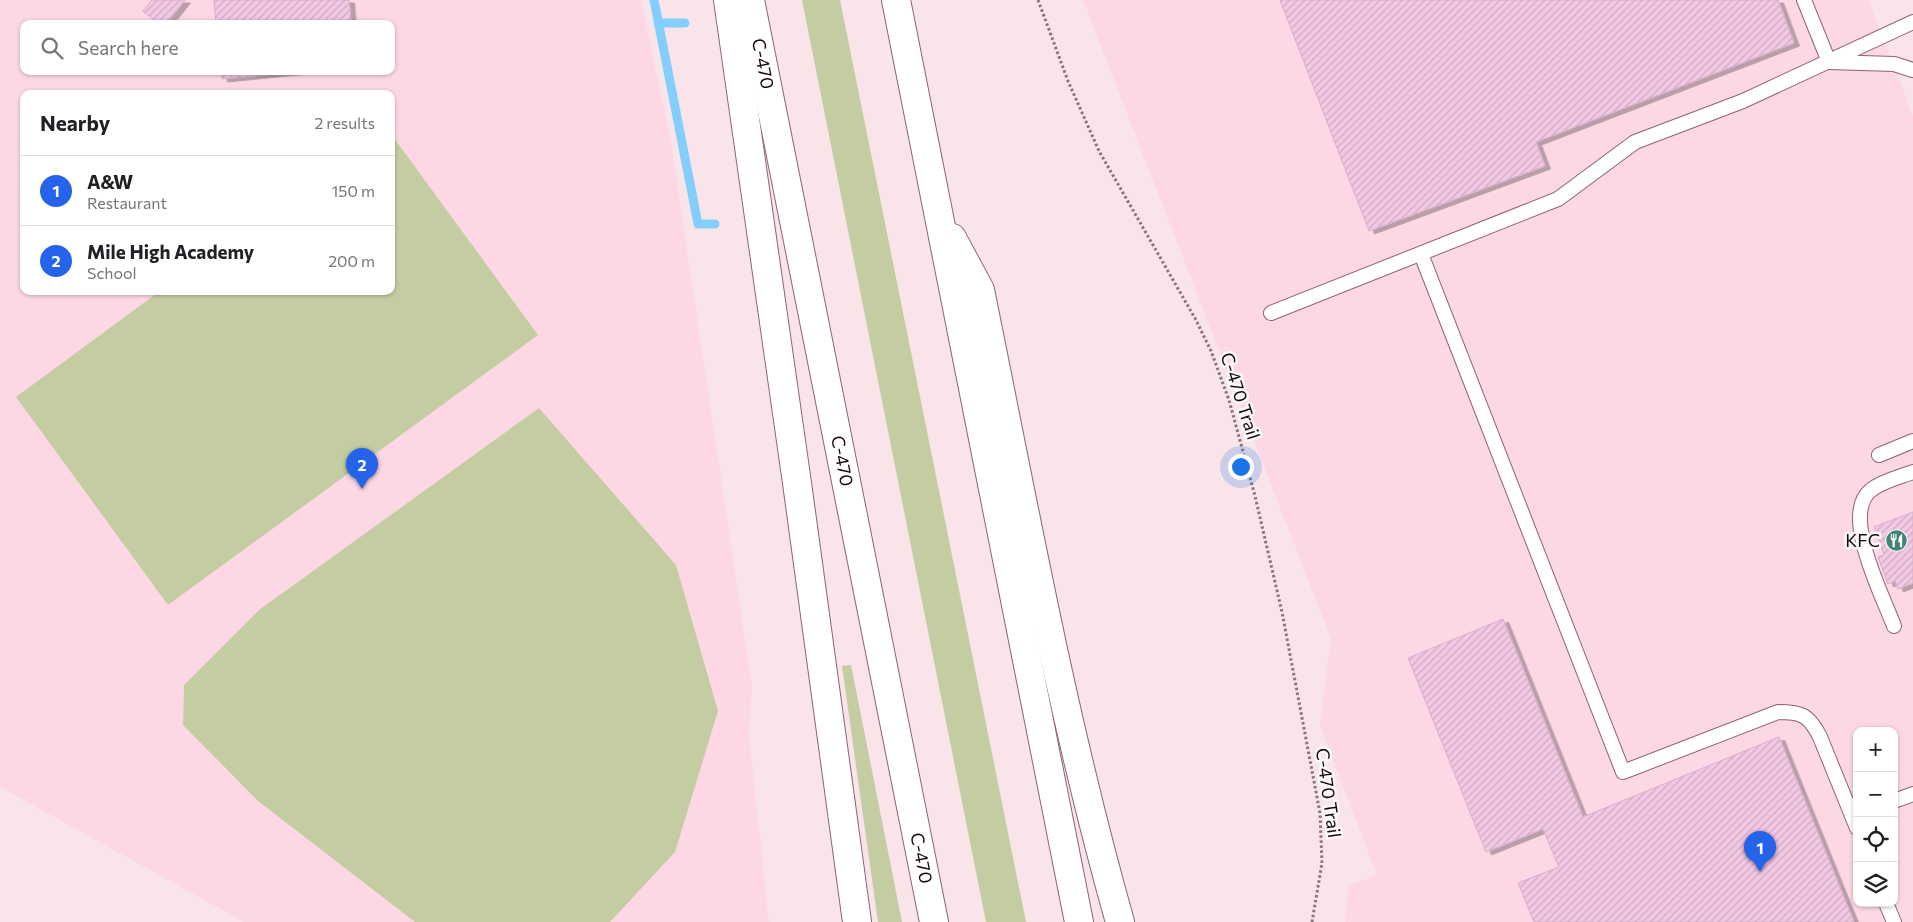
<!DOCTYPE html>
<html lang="en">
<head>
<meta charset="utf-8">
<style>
	body { margin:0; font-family:Commissioner,sans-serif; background:#f6f6f6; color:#202124 }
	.controls { position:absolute; right:15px; bottom:15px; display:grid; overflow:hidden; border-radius:10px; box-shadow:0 1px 4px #0004 }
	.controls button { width:45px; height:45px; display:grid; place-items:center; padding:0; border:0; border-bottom:1px solid #e0e0e0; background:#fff; color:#202124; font:25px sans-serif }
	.you { position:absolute; left:1240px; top:466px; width:18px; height:18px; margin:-12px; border:4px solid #fff; border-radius:50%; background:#1a73e8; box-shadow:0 0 0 8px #1a73e833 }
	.badge { display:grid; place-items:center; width:32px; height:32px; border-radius:50%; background:#2563eb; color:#fff; font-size:16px; font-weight:700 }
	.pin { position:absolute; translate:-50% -41px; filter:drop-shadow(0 1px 2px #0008) }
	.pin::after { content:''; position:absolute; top:26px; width:18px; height:15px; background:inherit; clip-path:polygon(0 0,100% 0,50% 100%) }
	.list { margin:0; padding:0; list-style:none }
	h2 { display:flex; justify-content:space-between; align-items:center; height:65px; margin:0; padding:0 20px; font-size:21px }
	h2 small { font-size:16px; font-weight:400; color:#757577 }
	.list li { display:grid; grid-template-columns:32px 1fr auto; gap:15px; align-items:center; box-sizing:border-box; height:70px; padding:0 20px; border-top:1px solid #e0e0e0 }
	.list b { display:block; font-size:19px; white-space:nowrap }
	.list p { margin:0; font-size:16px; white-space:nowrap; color:#757577 }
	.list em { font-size:16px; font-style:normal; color:#757577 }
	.icon { flex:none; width:28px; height:28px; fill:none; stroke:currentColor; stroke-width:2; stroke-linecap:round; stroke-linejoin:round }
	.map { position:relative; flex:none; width:1913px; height:922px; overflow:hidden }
	.search { position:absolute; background:#fff; box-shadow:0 1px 4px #0004; left:20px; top:20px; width:375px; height:55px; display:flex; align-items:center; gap:12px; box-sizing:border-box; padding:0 18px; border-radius:10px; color:#757577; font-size:19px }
	.panel { position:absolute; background:#fff; box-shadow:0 1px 4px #0004; left:20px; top:90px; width:375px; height:205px; border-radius:10px }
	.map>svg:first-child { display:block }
</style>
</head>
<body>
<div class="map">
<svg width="1913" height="922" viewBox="0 0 1913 922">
	<defs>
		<pattern id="building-hatch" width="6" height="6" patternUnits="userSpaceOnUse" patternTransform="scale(1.25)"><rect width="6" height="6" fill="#f2c8e5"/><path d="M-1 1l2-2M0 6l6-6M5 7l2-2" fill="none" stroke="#cfaac3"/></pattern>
		<filter id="shadow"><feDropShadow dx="5.5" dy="3" stdDeviation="0" flood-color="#0004"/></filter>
	</defs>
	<rect width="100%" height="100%" fill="#f9e4ea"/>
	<g fill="#fdd8e4" fill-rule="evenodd">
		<path d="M0 0H641L671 142 752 686 749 736 769 922H244L0 787ZM24 24H391V71H24ZM24 94H391V291H24Z"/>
		<path d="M1083 0H1869L1913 116V922H1345L1348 886 1377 875 1320 726 1331 639ZM1857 731H1894V903H1857Z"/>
	</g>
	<g fill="#c4cda1">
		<path d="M802 0H840L1026 922H986Z"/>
		<path d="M391 134 538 335 168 605 16 397 160 291H391Z"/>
		<path d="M539 408 676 565 718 711 675 852 610 922H415L258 801 183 725 184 685 259 610Z"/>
		<path d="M851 665 902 922H878L842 666Z"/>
	</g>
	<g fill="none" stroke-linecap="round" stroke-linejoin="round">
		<g stroke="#84cefd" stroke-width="9">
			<path d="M654 0 698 224H715"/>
			<path d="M658 23H685"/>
		</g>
	</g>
	<g fill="url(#building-hatch)" stroke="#d7aecb" filter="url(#shadow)">
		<path d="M152 0H185L166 24H158L143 11Z"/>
		<path d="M214 0H349L351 24H216Z"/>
		<path d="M1280 0H1778L1794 43 1536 142 1545 166 1369 231Z"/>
		<path d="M222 71H302L222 79Z"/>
		<path d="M1913 512V583L1898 589 1895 581 1888 584 1878 557 1884 555 1874 527Z"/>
		<path d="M1503 619 1583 817 1779 737 1854 922H1534L1518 883 1559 867 1543 829 1486 852 1408 658Z"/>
	</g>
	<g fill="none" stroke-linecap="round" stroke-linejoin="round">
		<defs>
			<g id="lane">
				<path d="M1804 0 1829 62 1894 64 1913 70"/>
				<path d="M1421 254 1623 772 1778 712C1802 712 1809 715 1820 737L1857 828"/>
				<path d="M1271 313 1558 199 1635 142 1743 101 1913 22"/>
				<path d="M1879 455 1913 441"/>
				<path d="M1894 626C1883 596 1840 514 1871 490 1882 481 1900 477 1913 472"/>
				<path d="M1894 801 1913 794"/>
				<path d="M1886 903 1894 922"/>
			</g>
			<g id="highway">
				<path d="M728 0 797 483 857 922"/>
				<path id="s1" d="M750 0 934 922"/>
				<path d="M896 0 1079 922"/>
				<path d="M952 238 980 290C1023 501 1061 714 1120 922"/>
			</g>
		</defs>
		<use href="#lane" stroke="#8f6271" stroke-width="16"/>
		<use href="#highway" stroke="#8f6271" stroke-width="30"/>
		<path stroke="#867479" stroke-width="3" stroke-dasharray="2.5 2.5" stroke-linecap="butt" d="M1038 0 1068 81 1099 151 1196 320 1211 351 1229 400 1255 496 1282 612 1320 813 1322 863 1312 922"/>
		<use href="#lane" stroke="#fff" stroke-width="14"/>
		<use href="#highway" stroke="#fff" stroke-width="28"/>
	</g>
	<defs>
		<symbol id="restaurant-disc" viewBox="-11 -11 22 22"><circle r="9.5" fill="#418475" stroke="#f8f8f8"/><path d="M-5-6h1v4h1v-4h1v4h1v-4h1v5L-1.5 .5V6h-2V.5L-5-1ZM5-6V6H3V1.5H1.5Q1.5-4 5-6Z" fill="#fff"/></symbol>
	</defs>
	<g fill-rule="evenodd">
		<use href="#restaurant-disc" x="1884" y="528" width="25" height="25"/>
	</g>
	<g text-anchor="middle" stroke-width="5" stroke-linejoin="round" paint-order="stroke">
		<g font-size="18" fill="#17070c" stroke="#f8f8f8">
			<text dy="6" stroke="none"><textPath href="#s1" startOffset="65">C-470</textPath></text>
			<text transform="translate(1240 396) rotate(72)" y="6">C-470 Trail</text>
			<text dy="6" stroke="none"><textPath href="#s1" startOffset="470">C-470</textPath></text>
			<text transform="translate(1328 793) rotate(82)" y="6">C-470 Trail</text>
			<text dy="6" stroke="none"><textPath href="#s1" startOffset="875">C-470</textPath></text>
		</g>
		<g font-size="18" fill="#17070c" stroke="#f8f8f8" text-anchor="end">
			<text x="1880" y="547">KFC</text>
		</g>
	</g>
</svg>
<div class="controls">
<button>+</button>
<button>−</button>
<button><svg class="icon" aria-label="locate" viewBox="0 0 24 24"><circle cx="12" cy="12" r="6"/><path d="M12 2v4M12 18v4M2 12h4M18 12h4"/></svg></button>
<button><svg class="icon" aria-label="layers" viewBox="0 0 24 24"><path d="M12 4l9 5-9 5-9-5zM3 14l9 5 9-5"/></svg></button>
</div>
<div class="you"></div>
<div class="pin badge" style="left:1760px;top:872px">1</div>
<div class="pin badge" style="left:362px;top:489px">2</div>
<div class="search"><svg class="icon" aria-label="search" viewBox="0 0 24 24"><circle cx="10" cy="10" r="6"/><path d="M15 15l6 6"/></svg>Search here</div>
<section class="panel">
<h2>Nearby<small>2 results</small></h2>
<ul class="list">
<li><span class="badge">1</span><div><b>A&amp;W</b><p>Restaurant</p></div><em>150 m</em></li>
<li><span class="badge">2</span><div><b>Mile High Academy</b><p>School</p></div><em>200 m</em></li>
</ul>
</section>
</div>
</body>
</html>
